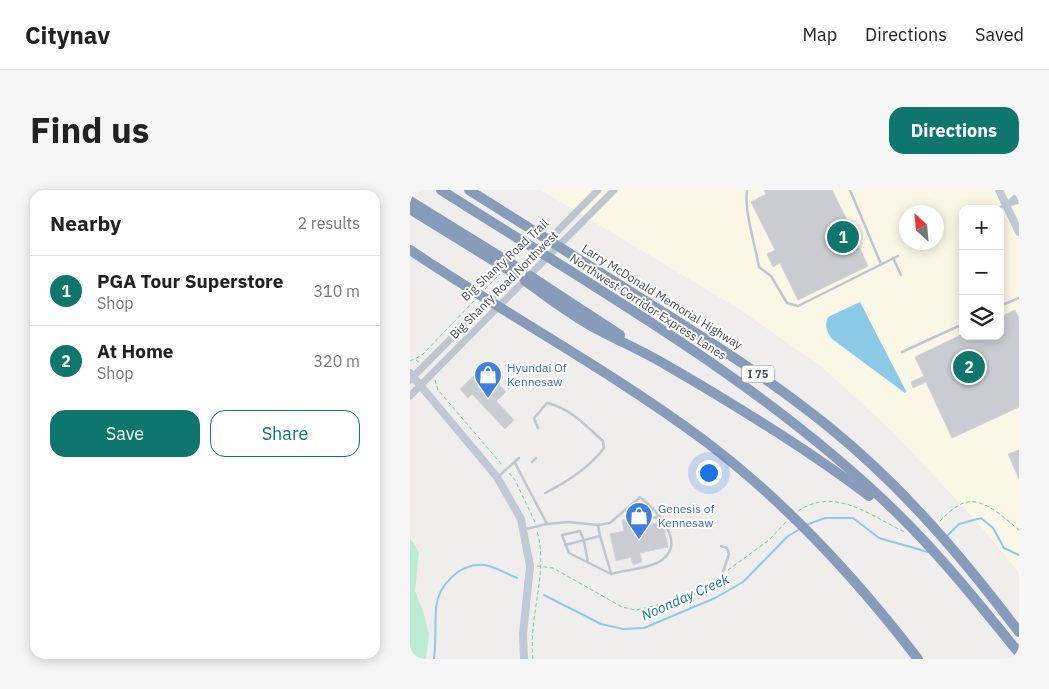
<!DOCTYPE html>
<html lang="en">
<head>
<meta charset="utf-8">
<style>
	body { margin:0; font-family:"IBM Plex Sans",sans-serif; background:#f6f6f6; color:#222 }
	.controls { position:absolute; right:15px; top:15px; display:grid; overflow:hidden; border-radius:10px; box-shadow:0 2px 12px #0003 }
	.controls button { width:45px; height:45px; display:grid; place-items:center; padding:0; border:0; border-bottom:1px solid #e0e0e0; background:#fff; color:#222; font:25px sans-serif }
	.compass { position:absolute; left:489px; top:15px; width:45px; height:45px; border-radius:50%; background:#fff; box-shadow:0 2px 12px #0003; rotate:334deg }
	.you { position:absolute; left:298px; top:282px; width:18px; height:18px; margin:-12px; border:4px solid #fff; border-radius:50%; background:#1a73e8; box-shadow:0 0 0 8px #1a73e833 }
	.badge { display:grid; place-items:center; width:32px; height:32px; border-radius:50%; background:#0f766e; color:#fff; font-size:16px; font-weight:700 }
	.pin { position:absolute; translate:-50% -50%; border:2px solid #fff; box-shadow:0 1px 5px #0006 }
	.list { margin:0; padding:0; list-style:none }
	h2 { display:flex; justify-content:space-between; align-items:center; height:65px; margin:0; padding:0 20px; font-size:21px }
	h2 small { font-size:16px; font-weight:400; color:#767676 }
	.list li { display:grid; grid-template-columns:32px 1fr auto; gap:15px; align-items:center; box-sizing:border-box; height:70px; padding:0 20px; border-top:1px solid #e0e0e0 }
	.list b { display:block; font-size:19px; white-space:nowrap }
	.list p { margin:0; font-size:16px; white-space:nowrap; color:#767676 }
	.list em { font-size:16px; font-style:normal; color:#767676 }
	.actions { display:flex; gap:10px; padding:15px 20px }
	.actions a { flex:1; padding:11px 0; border:1px solid #0f766e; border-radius:15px; text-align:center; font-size:18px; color:#0f766e }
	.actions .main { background:#0f766e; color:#fff }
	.icon { flex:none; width:28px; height:28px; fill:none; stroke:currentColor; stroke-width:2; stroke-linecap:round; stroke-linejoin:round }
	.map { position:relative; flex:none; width:609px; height:469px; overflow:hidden; border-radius:15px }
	header { display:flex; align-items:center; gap:30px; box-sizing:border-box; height:70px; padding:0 25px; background:#fff; border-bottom:1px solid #e0e0e0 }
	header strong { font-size:24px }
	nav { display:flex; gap:28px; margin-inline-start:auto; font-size:18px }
	.intro { display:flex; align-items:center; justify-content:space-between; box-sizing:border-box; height:120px; padding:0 30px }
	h1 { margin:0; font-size:35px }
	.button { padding:12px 22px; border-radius:15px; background:#0f766e; color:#fff; font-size:18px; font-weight:700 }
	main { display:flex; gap:30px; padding:0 30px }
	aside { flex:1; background:#fff; border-radius:15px; box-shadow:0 2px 12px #0003 }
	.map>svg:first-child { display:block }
</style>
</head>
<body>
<header>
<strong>Citynav</strong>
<nav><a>Map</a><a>Directions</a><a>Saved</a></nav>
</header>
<div class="intro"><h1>Find us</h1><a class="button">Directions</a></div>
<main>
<aside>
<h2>Nearby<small>2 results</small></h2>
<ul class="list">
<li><span class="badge">1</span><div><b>PGA Tour Superstore</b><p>Shop</p></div><em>310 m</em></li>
<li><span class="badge">2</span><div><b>At Home</b><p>Shop</p></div><em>320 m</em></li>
</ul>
<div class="actions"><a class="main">Save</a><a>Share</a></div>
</aside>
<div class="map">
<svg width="609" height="469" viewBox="0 0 609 469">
	<rect width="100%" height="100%" fill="#f0eeed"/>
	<path fill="#fbf7e7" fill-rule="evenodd" d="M131 0H609V383L570 335 484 243 412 177 329 119ZM553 19H590V146H553ZM497 22H526V52H497Z"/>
	<path fill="#bdecd4" d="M0 348 9 362 5 401 13 421 19 444 16 469H0Z"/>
	<path fill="#8ccbe7" d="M450 112 496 201 495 203 422 149C417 142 414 136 418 127Z"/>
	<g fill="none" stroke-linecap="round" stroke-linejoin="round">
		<g stroke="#8ccbe7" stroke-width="2">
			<path d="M396 335 415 328H443L469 348 518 362"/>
			<path d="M536 347 549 334 571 328 583 338 594 358 609 365"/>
			<path d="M134 405 191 434 213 439 234 438 305 408 333 392 378 346 390 339"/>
			<path d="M24 469C26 452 25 435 26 418 28 395 50 373 74 375 84 376 97 384 107 388"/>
		</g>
	</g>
	<g fill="#caccd2" stroke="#d2d3d9">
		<path d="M354 0H422L441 38 444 37 448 47 445 48 458 76 388 110 370 73 363 77 357 64 365 60 341 12 356 4Z"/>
		<path d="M605 120 609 128V217L542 248 516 192 503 198 501 192 514 186 505 167 553 144 590 146V127Z"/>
		<path d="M73 177 96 202 86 211 104 230 95 239 62 204 58 208 50 199Z"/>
		<path d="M609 260V289L598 264Z"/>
		<path d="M225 327 228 337 250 332 254 339 258 357 230 363 232 372 223 375 221 367 206 371 200 344 214 341 212 330Z"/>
	</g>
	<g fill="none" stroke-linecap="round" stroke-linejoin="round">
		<g stroke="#77c8a8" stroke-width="1" stroke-dasharray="4 2.5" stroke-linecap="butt">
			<path d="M75 99 90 84"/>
			<path d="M6 170 10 173"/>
			<path d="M0 171 12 165 64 111"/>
			<path d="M25 190 28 200 93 276"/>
			<path d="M99 283 105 290 125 332"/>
			<path d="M388 321C426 296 460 326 495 342"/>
			<path d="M530 331C536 325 543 318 551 314 572 304 595 329 609 340"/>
			<path d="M127 376 143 378 212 417 226 420 278 408 309 388"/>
			<path d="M318 380 359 350 376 332"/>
			<path d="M123 469C118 426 139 383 127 341"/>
		</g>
		<g stroke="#bfc6cf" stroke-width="2.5">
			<path d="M337 0C334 21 345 54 349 77L361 86 377 113 388 116 488 66"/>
			<path d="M440 0 471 74"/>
			<path d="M569 17 570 19"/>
			<path d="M587 19 595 15"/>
			<path d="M552 35H553"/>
			<path d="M483 68 491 85"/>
			<path d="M590 116 609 108"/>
			<path d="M492 162 553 134"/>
			<path d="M128 238 124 228 137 213C160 218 176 236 193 251L194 258C179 278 157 292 135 303"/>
			<path d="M122 272 126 268"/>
			<path d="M105 273 137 334 116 339"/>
			<path d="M89 286 109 268"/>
			<path d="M229 332 250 326"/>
			<path d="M137 334 158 332 188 335 200 333 230 307C246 320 281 356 247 373 234 379 215 380 201 384L159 363 152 345 170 341 174 351 178 373"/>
			<path d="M190 346 201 383"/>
			<path d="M155 355 190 346 188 335"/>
			<path d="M311 356 317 358 319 364 312 385"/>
		</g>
		<g stroke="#bfc6cf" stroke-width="5.5">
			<path d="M598 14 609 11"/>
			<path d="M596 15 609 4"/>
		</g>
		<g stroke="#bfc6cf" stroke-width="7">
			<path d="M0 190 188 0"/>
			<path d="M0 206 204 0"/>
		</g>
		<g stroke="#c1c9d6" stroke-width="8">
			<path d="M589 0 609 42"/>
			<path d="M0 183 87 287 111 329 120 376 113 444 114 469"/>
		</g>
		<g stroke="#879bba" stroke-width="10">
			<path d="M31 0C188 100 353 192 487 323 531 366 570 415 609 463"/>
			<path d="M59 0C122 40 185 79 248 119 307 156 365 193 419 237 492 296 553 368 609 442"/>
			<path d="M0 11 110 79"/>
			<path d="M0 19 105 84"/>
			<path d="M0 60C97 125 201 181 295 251 377 313 446 388 508 469"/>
			<path d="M120 86 210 145"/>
			<path d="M115 91C138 107 162 126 187 139 211 152 235 162 258 176 327 216 396 258 459 306"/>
		</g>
	</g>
	<defs>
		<symbol id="shop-pin" viewBox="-11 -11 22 30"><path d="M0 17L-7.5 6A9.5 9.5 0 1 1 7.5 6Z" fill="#3f7fe0" stroke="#fff"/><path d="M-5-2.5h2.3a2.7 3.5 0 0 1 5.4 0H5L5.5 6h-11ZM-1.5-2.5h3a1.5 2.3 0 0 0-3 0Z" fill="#fff"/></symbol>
	</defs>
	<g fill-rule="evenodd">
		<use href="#shop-pin" x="62" y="169" width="32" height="43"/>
		<use href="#shop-pin" x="213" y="310" width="32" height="43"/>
	</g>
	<g text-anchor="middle" stroke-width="4" stroke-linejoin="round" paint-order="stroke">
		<rect fill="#fff" stroke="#7e848c" stroke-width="1" x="332" y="175.5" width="32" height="17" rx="4"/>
		<g font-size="11" font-weight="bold" fill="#474f5a">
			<text x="348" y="188">I 75</text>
		</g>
		<g font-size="12" fill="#474f5a" stroke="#fff">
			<text transform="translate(95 70) rotate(-43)" y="4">Big Shanty Road Trail</text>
			<text transform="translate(94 95) rotate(-45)" y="4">Big Shanty Road Northwest</text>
			<text transform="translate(252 107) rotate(32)" y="4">Larry McDonald Memorial Highway</text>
			<text transform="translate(238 117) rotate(33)" y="4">Northwest Corridor Express Lanes</text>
		</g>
		<g font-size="12" fill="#366cbe" stroke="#fff" text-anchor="start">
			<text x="97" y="182">Hyundai Of<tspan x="97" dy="14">Kennesaw</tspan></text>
			<text x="248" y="323">Genesis of<tspan x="248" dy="14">Kennesaw</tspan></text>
		</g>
		<g font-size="14" font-style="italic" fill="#1374a0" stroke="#fff">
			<text transform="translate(275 407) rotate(-24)" y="5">Noonday Creek</text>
		</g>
	</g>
</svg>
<div class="controls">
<button>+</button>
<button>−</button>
<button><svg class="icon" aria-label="layers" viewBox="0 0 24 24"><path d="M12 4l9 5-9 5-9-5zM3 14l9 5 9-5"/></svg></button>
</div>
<svg class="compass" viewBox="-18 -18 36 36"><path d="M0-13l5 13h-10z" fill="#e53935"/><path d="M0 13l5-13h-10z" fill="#767676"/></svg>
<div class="you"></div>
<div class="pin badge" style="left:433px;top:47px">1</div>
<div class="pin badge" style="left:559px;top:177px">2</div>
</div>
</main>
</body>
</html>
